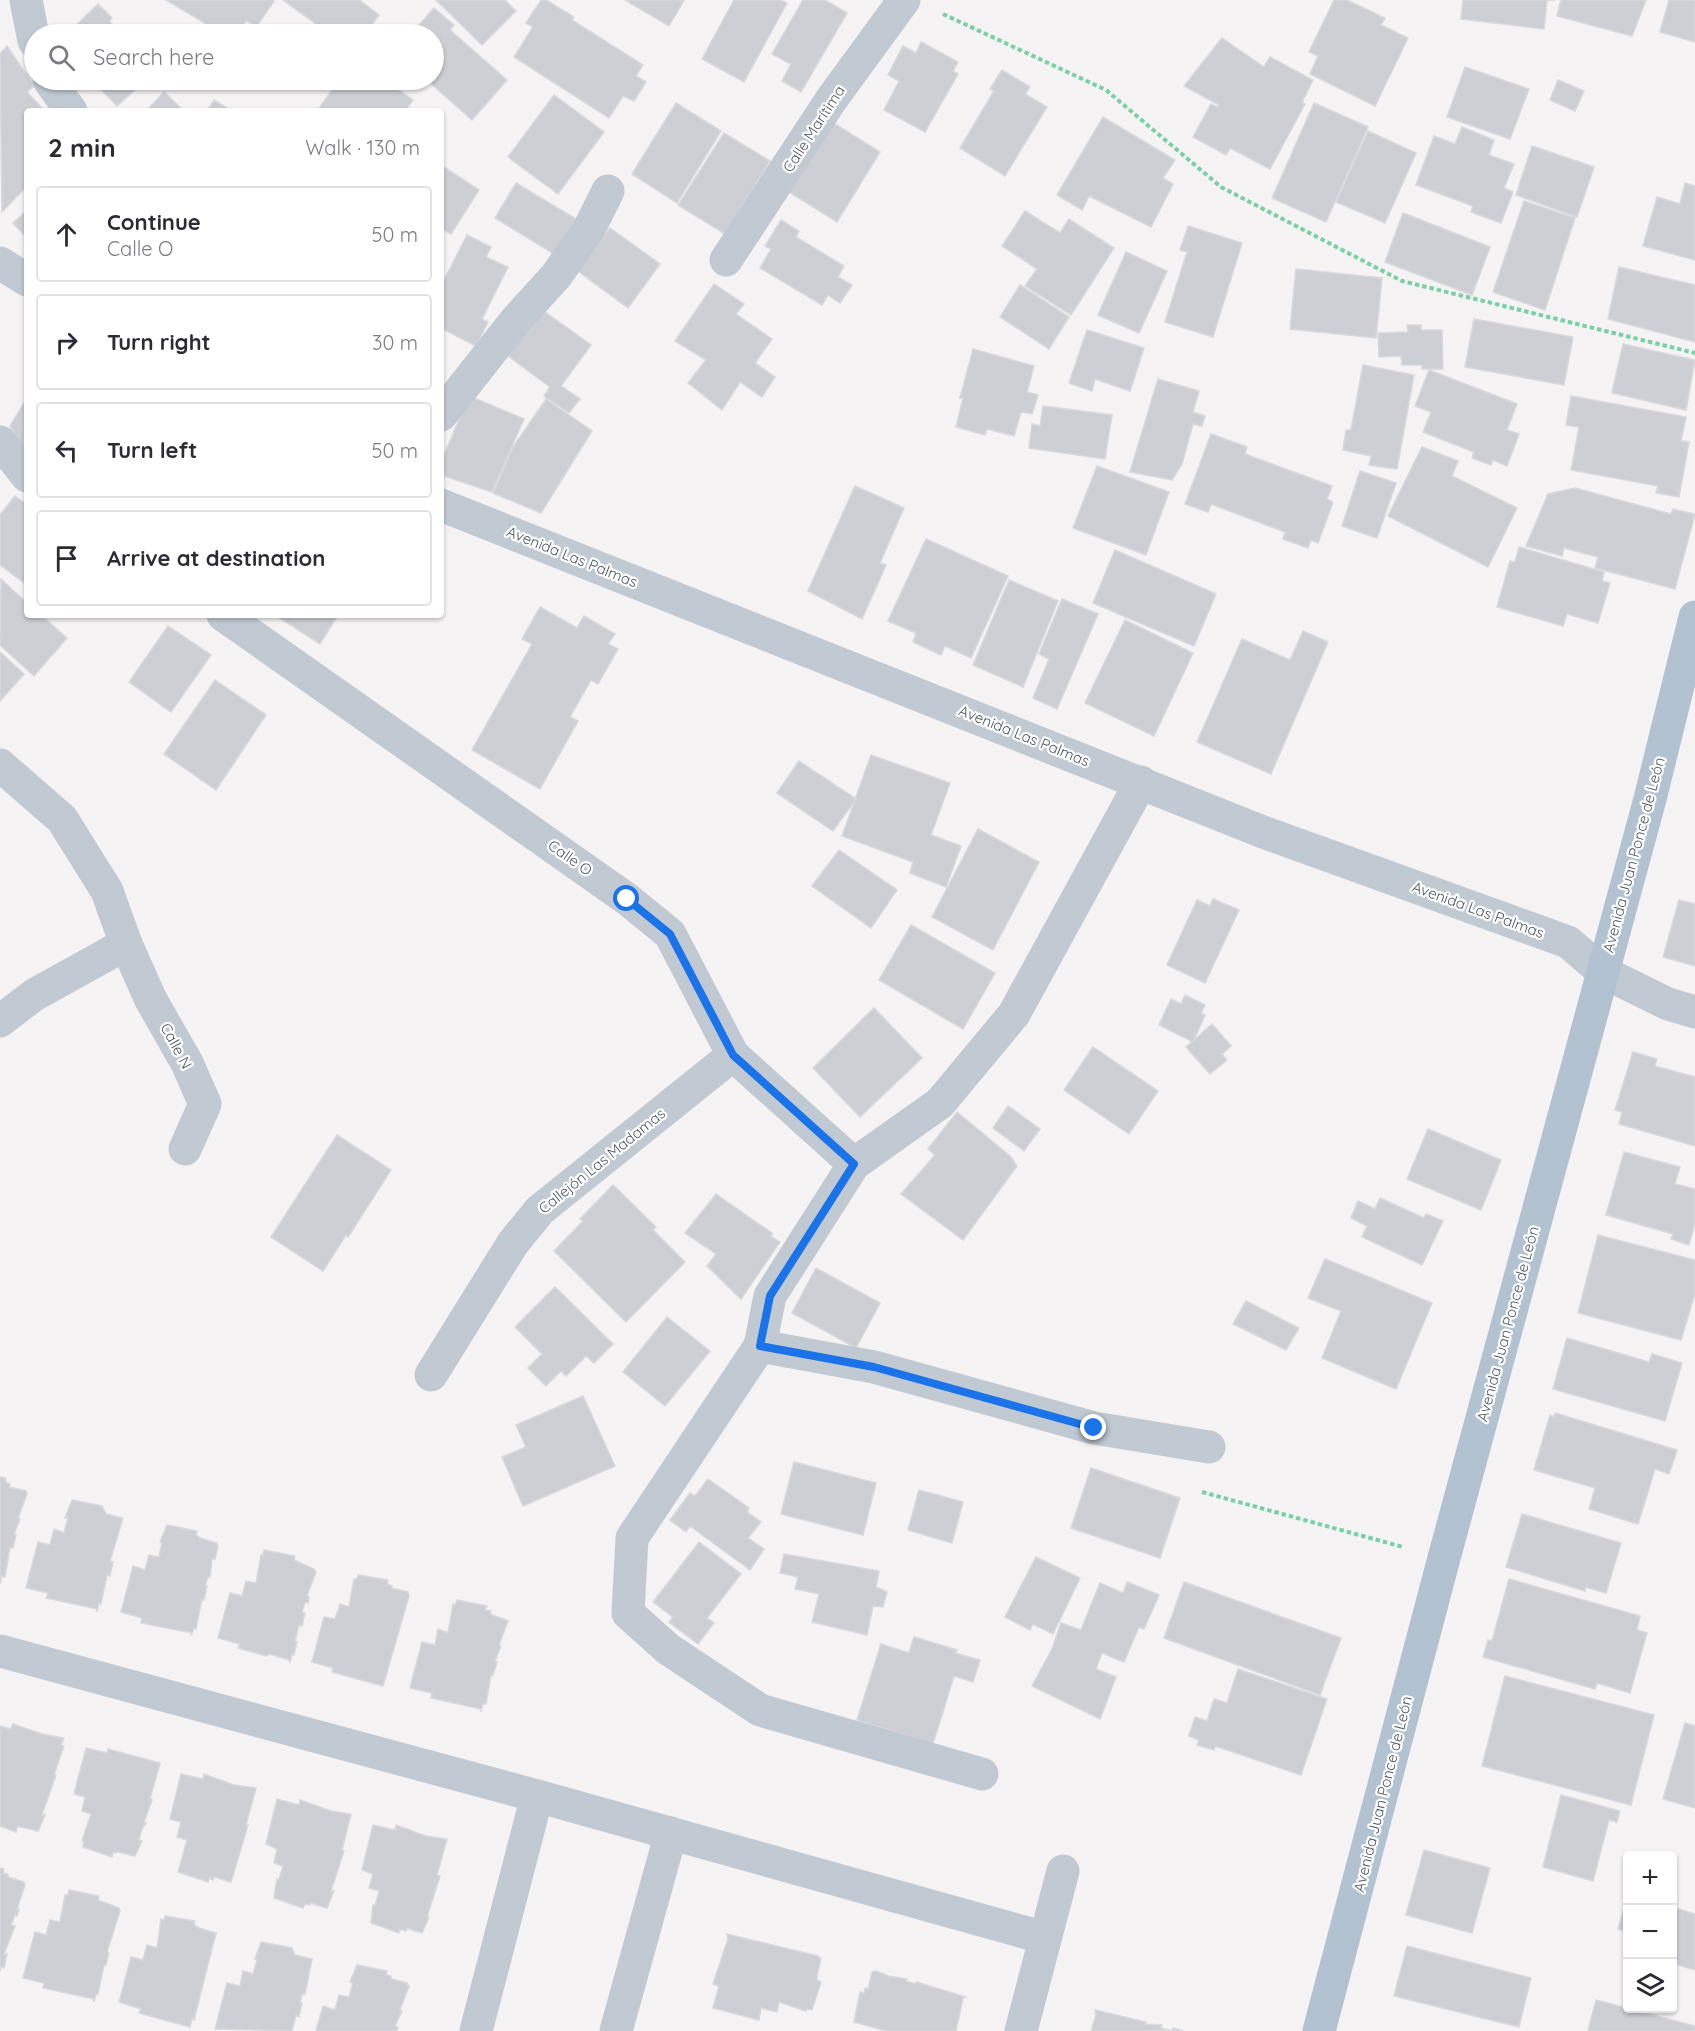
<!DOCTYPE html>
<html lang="en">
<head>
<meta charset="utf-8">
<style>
	body { margin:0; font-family:Quicksand,sans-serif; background:#f2f2f3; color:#2b2b33 }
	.controls { position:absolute; right:18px; bottom:18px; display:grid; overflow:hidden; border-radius:6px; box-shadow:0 2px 4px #0004 }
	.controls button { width:54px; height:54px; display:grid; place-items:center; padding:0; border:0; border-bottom:2px solid #e1e1e2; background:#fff; color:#2b2b33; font:30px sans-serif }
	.stop { position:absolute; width:18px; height:18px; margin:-14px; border:4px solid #1a73e8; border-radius:50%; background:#fff }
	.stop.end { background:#1a73e8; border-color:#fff; box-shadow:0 2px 6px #0008 }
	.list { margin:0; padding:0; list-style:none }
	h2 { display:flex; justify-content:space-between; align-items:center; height:78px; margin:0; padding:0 24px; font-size:26px }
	h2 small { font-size:20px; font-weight:400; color:#7c7c81 }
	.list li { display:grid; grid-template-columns:39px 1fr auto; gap:18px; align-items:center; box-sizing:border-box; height:96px; margin:0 12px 12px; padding:0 12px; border:2px solid #e1e1e2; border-radius:6px }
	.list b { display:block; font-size:22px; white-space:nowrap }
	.list p { margin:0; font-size:20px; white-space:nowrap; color:#7c7c81 }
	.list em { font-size:20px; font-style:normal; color:#7c7c81 }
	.icon { flex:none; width:33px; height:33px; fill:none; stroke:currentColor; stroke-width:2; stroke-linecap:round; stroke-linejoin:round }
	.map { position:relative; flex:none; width:1695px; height:2031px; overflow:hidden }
	.search { position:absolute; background:#fff; box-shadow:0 2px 4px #0004; left:24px; top:24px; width:420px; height:66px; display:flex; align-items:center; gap:15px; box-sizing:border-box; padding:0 21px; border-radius:33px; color:#7c7c81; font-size:22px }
	.panel { position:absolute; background:#fff; box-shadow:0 2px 4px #0004; left:24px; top:108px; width:420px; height:510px; border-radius:6px }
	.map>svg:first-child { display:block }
</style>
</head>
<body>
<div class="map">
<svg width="1695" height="2031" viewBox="0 0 1695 2031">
	<rect width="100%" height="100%" fill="#f5f3f3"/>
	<g fill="#cdcfd5" stroke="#d7d9de" stroke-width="1.5">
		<path d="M166 0H273L274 1 257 26 246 21 237 34H223Z"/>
		<path d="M283 0H359L379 15 365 34H330Z"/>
		<path d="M436 0H505L516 11 482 45Z"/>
		<path d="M541 0H546L574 17 572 20 643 65 636 76 646 82 634 101 623 96 609 118 514 57 533 27 526 23Z"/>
		<path d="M625 0H684L669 26Z"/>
		<path d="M734 0H780L787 3 744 82 702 59Z"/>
		<path d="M803 0H825L847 13 801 92 782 81 791 64 772 54Z"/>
		<path d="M1334 0H1347L1385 18 1381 25 1408 38 1375 106 1310 74 1318 56 1309 52Z"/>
		<path d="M1463 0H1555H1547L1544 29 1461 19Z"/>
		<path d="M1561 0H1646L1632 36 1557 16Z"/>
		<path d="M1669 0H1695V42L1660 32Z"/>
		<path d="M98 4 112 18 109 21 121 34H76L79 32 74 27Z"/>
		<path d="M434 8 454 25 450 30 507 80 472 120 427 80H434V34H411Z"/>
		<path d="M1222 38 1264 67 1270 57 1313 80 1302 102 1305 104 1270 169 1230 148 1226 155 1193 137 1211 104 1217 107 1219 105 1184 86Z"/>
		<path d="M921 42 958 62 953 71 958 74 925 132 884 110 899 81 888 75 903 46 916 53Z"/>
		<path d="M7 46 34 86 27 92 45 111H27V186L2 212 0 54Z"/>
		<path d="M1465 67 1529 89 1510 139 1447 117Z"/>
		<path d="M1002 70 1030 87 1025 94 1047 107 1005 176 960 148 994 91 990 89Z"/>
		<path d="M92 80H146L117 106Z"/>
		<path d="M339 80H384L413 100 405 111H317Z"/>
		<path d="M1558 80 1584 91 1575 111 1550 100Z"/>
		<path d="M164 92 184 111H146Z"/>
		<path d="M554 95 604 132 558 194 508 157Z"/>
		<path d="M214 100 232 111H207Z"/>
		<path d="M676 103 721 131 677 203 632 174Z"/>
		<path d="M1314 103 1368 127 1326 222 1272 198Z"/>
		<path d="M824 117 880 152 837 222 781 187Z"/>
		<path d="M1103 117 1175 160 1163 178 1173 184 1151 227 1089 196 1082 210 1057 195Z"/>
		<path d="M1462 127 1494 140 1489 155 1514 164 1504 188 1513 192 1501 223 1471 212 1473 206 1416 185 1434 136 1455 144Z"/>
		<path d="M1368 131 1416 153 1385 223 1336 202Z"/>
		<path d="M724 133 770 161 725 234 678 205Z"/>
		<path d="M1532 146 1594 167 1577 217 1516 195Z"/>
		<path d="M441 165 479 190 451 234 441 228Z"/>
		<path d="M516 183 576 219 554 254 495 218Z"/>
		<path d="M1685 183 1695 186V260L1643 246 1657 197 1680 204Z"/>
		<path d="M1524 201 1575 218 1545 310 1493 292Z"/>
		<path d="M27 210V238L13 223Z"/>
		<path d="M1025 211 1060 233 1069 219 1114 248 1071 315 1025 286 1037 269 1002 246Z"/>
		<path d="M1403 213 1490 247 1472 295 1385 262Z"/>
		<path d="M781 220 799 231 796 237 844 266 838 277 852 285 840 303 828 295 822 305 760 268 771 249 765 246Z"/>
		<path d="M1188 226 1242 243 1213 337 1165 322 1187 252 1180 250Z"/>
		<path d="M610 228 660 264 628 308 578 271Z"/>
		<path d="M467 235 491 247 486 257 508 267 482 319 488 322 476 346 441 328V286Z"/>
		<path d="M1126 252 1167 271 1139 333 1098 315Z"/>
		<path d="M1619 267 1695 285V342L1608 319Z"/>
		<path d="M1296 269 1382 278 1376 338 1290 329Z"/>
		<path d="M714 284 744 304 736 314 772 339 755 363 775 377 762 397 740 382 722 410 688 383 706 360 675 341Z"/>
		<path d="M1020 285 1069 317 1049 349 1000 317Z"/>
		<path d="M541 309 591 345 561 386 580 399 569 413 544 396 550 387 508 356Z"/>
		<path d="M1474 319 1573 337 1564 385 1465 367Z"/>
		<path d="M1407 325H1421V330H1442L1443 369H1422V365H1402L1401 356 1379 357 1378 333 1408 332Z"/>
		<path d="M1087 330 1144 348 1130 391 1095 379 1092 391 1069 383Z"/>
		<path d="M1623 344 1695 360 1686 410 1612 393Z"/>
		<path d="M973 349 1034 366 1027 392 1038 395 1032 414 1021 412 1014 436 987 429 985 435 956 427 963 398H960Z"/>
		<path d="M1363 365 1414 375 1397 469 1369 465 1371 456 1343 450 1346 430H1351Z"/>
		<path d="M1429 370 1517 404 1507 430 1519 434 1507 466 1493 460 1491 465 1472 458 1474 452 1423 432 1431 412 1415 406Z"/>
		<path d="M1158 379 1199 391 1193 412 1205 416 1202 426 1193 424 1182 464 1172 480 1130 472Z"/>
		<path d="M469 396 524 419 492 492 441 475V462Z"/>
		<path d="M1571 396 1686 417 1681 441 1689 442 1679 497 1656 493 1658 486 1571 470 1579 427 1566 425Z"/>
		<path d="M27 398V451L25 453 10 426Z"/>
		<path d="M546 399 592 431 541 513 493 493 513 447Z"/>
		<path d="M1043 406 1112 415 1105 459 1029 448 1032 424 1040 426Z"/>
		<path d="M1211 434 1247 447 1245 454 1332 486 1327 499 1333 502 1318 543 1311 540 1308 548 1283 539 1285 532 1211 504 1208 512 1185 504Z"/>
		<path d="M1422 447 1458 461 1452 476 1517 508 1488 567 1388 516Z"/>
		<path d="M1097 466 1169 492 1146 555 1073 528Z"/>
		<path d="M1360 471 1396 483 1377 538 1342 526Z"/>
		<path d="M855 486 904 508 880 563 886 565 862 619 808 591Z"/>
		<path d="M1575 488 1671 514 1673 509 1695 514 1675 589 1595 568 1598 557 1564 548 1562 556 1526 546 1548 494Z"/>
		<path d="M15 496 27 505V585L0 565V515Z"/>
		<path d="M926 539 1008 576 971 658 945 646 941 655 913 642 916 633 888 621Z"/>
		<path d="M1519 547 1604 572 1602 581 1610 583 1598 623 1567 614 1563 626 1497 607 1510 561 1515 562Z"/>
		<path d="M1115 550 1216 594 1194 646 1093 603Z"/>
		<path d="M1 579 27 603V615H41L67 638 34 676 0 645Z"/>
		<path d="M1009 580 1058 601 1023 687 973 665Z"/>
		<path d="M1062 599 1098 614 1057 709 1033 698 1049 659 1039 654Z"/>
		<path d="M540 607 577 628 584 616 615 634 608 644 618 649 598 684 591 680 570 717 578 721 540 789 472 750 532 644 522 639Z"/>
		<path d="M275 615H338L320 644Z"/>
		<path d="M1125 620 1193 653 1154 736 1085 703Z"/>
		<path d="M168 626 211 655 171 712 129 682Z"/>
		<path d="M1303 631 1328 642 1271 774 1197 742 1242 639 1290 660Z"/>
		<path d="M0 652 24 674 0 701Z"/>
		<path d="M215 680 266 715 216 790 164 754Z"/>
		<path d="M871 755 950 783 931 835 961 846 946 887 910 873 913 862 842 836Z"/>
		<path d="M799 761 856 799 833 831 777 793Z"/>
		<path d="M978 829 1039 862 993 950 932 917Z"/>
		<path d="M839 850 897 890 871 928 812 886Z"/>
		<path d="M1213 899 1239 910 1205 983 1167 965 1197 900 1210 906Z"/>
		<path d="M1679 900 1695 904V966L1663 957Z"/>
		<path d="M911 925 995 973 963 1029 879 980Z"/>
		<path d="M1185 995 1205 1005 1201 1013 1205 1015 1193 1042 1159 1025 1171 999 1181 1004Z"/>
		<path d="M874 1008 922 1058 860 1117 813 1068Z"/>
		<path d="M1212 1024 1231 1046 1222 1054 1227 1060 1210 1074 1186 1047Z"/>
		<path d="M1093 1047 1158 1091 1129 1134 1064 1090Z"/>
		<path d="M1633 1052 1657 1059 1655 1066 1695 1077V1146L1619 1124 1622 1112 1615 1110Z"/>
		<path d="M1008 1106 1040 1129 1024 1151 993 1128Z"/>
		<path d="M957 1112 1010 1156 1017 1166 963 1240 901 1194 935 1155 928 1149Z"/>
		<path d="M1428 1129 1501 1160 1481 1210 1407 1179Z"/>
		<path d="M337 1135 391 1170 348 1237 346 1235 323 1271 271 1237Z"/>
		<path d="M1624 1152 1680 1167 1675 1184 1695 1189V1223L1689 1245 1671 1239 1673 1234 1606 1215Z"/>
		<path d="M613 1185 656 1227 653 1230 685 1262 626 1322 554 1251 583 1221 580 1219Z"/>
		<path d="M716 1194 773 1234 770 1236 780 1242 741 1299 707 1266 716 1254 685 1233Z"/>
		<path d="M1380 1198 1424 1218 1426 1214 1443 1221 1422 1265 1362 1237 1367 1226 1351 1218 1358 1201 1375 1209Z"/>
		<path d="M1598 1235 1695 1260V1294L1681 1340 1578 1313Z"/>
		<path d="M1325 1259 1432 1303 1396 1389 1322 1358 1341 1311 1308 1298Z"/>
		<path d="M816 1268 880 1303 856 1348 792 1313Z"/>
		<path d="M555 1287 613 1344 594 1363 586 1356 566 1376 561 1371 546 1386 528 1368 542 1354 515 1327Z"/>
		<path d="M1246 1301 1299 1328 1286 1350 1233 1324Z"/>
		<path d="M667 1317 710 1351 665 1406 623 1372Z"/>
		<path d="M1567 1338 1649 1362 1652 1354 1682 1363 1665 1421 1553 1389Z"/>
		<path d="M583 1396 615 1466 523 1506 502 1457 526 1447 516 1425Z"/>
		<path d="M1555 1413 1677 1450 1669 1474 1655 1469 1638 1524 1589 1509 1595 1488 1534 1470 1550 1415 1554 1417Z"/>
		<path d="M794 1462 876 1483 863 1535 781 1514Z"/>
		<path d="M1091 1468 1180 1498 1160 1558 1071 1528Z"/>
		<path d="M0 1477 6 1478 5 1482 10 1484 9 1487 26 1491 27 1494 18 1518 20 1519 14 1534 16 1535 13 1548 10 1547 5 1577 2 1576 0 1584Z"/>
		<path d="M708 1479 749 1508 747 1512 761 1522 748 1538 764 1549 750 1570 690 1526 686 1532 670 1520 690 1493 695 1496Z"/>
		<path d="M919 1490 963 1502 952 1543 908 1530Z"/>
		<path d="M72 1500 102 1506 106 1514 123 1518 110 1561 113 1562 110 1576 107 1575 101 1604 99 1603 97 1612V1609L46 1598 48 1593 26 1588 38 1542 50 1545 54 1529 64 1533 68 1518H65Z"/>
		<path d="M1522 1514 1621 1543 1606 1593 1586 1587 1585 1591 1506 1567Z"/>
		<path d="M167 1525 197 1531 196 1535 200 1538 217 1543 218 1546 215 1559H212L210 1577H208L205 1586H207L204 1600 202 1599 196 1629 194 1628 191 1636 192 1633 141 1623 142 1618 121 1612 133 1566 145 1570 149 1555 159 1557 162 1543 160 1542Z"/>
		<path d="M699 1542 741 1574 707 1618 714 1623 698 1644 669 1622 673 1617 653 1602Z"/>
		<path d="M264 1550 295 1556 294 1560 314 1569 316 1572 307 1596 309 1597 308 1603 305 1602 302 1612 305 1613 302 1626 299 1625 295 1641 297 1642 294 1655 292 1654 290 1662 289 1660 270 1654 266 1656 238 1648 240 1644 218 1638 230 1593 242 1596 246 1581 256 1583 261 1555 263 1556Z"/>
		<path d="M784 1554 879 1571 876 1587 887 1592 883 1607 873 1606 867 1635 812 1622 819 1594 795 1589 798 1577 780 1573Z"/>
		<path d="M1036 1557 1080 1578 1053 1634 1033 1624 1030 1630 1005 1617Z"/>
		<path d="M358 1575 388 1580 387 1584 392 1586 391 1588 408 1592 409 1596 383 1686 332 1672 333 1668 312 1662 324 1617 335 1619 340 1604 349 1607 354 1579H357Z"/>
		<path d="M1509 1579 1640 1616 1637 1630 1647 1633 1630 1693 1597 1683 1595 1689 1483 1657 1488 1640 1492 1641Z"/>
		<path d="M1127 1582 1159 1595 1144 1629 1139 1627 1124 1662 1102 1653 1096 1669 1116 1677 1100 1719 1032 1686 1052 1649 1061 1623 1081 1630 1100 1583 1123 1593Z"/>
		<path d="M1184 1582 1341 1638 1320 1695 1164 1638Z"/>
		<path d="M457 1600 487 1606 485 1610 491 1611 490 1614 508 1621 499 1645 501 1646 495 1661 497 1662 493 1675H491L486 1704H483L481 1712V1709L431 1698 432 1693 410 1688 422 1642 435 1645 438 1629 448 1633 453 1604 455 1605Z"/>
		<path d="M914 1637 957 1650 955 1653 980 1660 973 1682 954 1676 933 1744 857 1720 881 1644 909 1653Z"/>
		<path d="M1238 1669 1327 1699 1301 1775 1215 1746 1214 1750 1197 1745 1199 1740 1189 1736 1195 1717 1207 1721 1214 1699 1227 1703Z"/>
		<path d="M1505 1676 1654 1715 1631 1805 1482 1766Z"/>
		<path d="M1685 1723 1695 1726V1808L1663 1799Z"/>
		<path d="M13 1724 42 1734 64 1738 61 1745 64 1746 54 1775H56L42 1815H45L38 1831 22 1827H17L16 1832 0 1826V1726L11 1729Z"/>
		<path d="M86 1748 107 1753 108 1749 160 1763 150 1799 152 1800 144 1822 146 1823 142 1829 139 1840 142 1841 135 1856 118 1852 113 1853 112 1857 83 1847 84 1842 82 1841 91 1814 82 1811 85 1797 74 1794Z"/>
		<path d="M181 1774 203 1779 204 1774 234 1785 256 1788 246 1825H248L231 1882 214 1877 213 1880 209 1878 208 1882 178 1872 187 1840 177 1837 181 1822 170 1819Z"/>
		<path d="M1561 1795 1620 1811 1617 1822 1609 1820 1593 1881 1543 1867Z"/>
		<path d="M277 1799 299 1805 300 1800 331 1811 351 1814 342 1850 344 1851 331 1891H334L327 1908 310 1903V1905L305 1904 303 1908 274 1898 277 1879 279 1880 283 1866 274 1863 277 1849 266 1844Z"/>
		<path d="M373 1825 395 1830 396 1825 426 1836 447 1839 437 1875 440 1876 427 1917H429L422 1933 407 1928 406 1931 400 1929 399 1933 371 1923 373 1905 375 1906 379 1891 369 1888 373 1874 362 1870Z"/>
		<path d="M1424 1850 1490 1868 1472 1933 1406 1915Z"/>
		<path d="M0 1868 4 1869 3 1873 8 1874V1877L24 1882 25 1885 17 1909H19L17 1916 15 1915 11 1925 15 1926 4 1954H7L4 1968 1 1967 0 1971Z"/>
		<path d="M69 1890 99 1896 98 1900 119 1908 120 1911 107 1952 109 1953 106 1965H104L98 1994H96L94 2002V1999L43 1988 44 1983 23 1978 35 1932 46 1935 50 1920 60 1922 65 1895H68Z"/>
		<path d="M1672 1907 1695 1914V1970L1672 1963Z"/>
		<path d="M1623 1912 1628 1913V1932L1618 1929Z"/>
		<path d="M165 1916 195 1921 194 1925 199 1928 216 1933 194 2020 192 2018 190 2027 139 2013 141 2009 119 2002 131 1957 143 1960 147 1945 157 1948 161 1919 164 1920Z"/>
		<path d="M727 1934 818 1956 821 1959 817 1975V1980L821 1982 812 2010 807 2009 806 2011 779 2002 777 2012 761 2008 759 2020 713 2008 719 1986 713 1984 728 1939Z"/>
		<path d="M261 1942 292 1948 295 1955 312 1959 305 1994H302L300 2003H302L299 2017 296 2015 292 2031 215 2029 227 1983 240 1986 243 1971 253 1974 257 1960 255 1959Z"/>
		<path d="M1407 1946 1531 1978 1519 2027 1394 1996Z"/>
		<path d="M357 1965 387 1971 386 1975 391 1976V1979L407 1983 409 1986 400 2010 402 2011 395 2026 398 2027 397 2031H316L323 2006 335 2010 339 1995 349 1997 353 1983 350 1982Z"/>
		<path d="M876 1971 888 1976 907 1979 906 1981 915 1984 916 1982 966 1997 963 1998 956 2031H886L854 2022 860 1992 864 1993 865 1988 868 1989 872 1972Z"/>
		<path d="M1596 2000 1695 2026V2031H1588Z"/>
		<path d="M1095 2010 1146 2022 1145 2024 1162 2025 1161 2028 1172 2031 1173 2028 1183 2031H1091L1096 2015Z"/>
	</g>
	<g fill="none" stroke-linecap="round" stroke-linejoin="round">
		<g stroke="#7ad0a6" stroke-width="4" stroke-dasharray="4.5 3" stroke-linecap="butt">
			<path d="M943 14 1106 90 1221 187 1402 281 1695 353"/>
			<path d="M1202 1492 1403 1547"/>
		</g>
		<g stroke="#c1cad2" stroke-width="33">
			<path d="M26 0 34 41"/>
			<path d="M49 80 71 111"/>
			<path d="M726 260 831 100 904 0"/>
			<path d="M0 263 27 280"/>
			<path d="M441 415 516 320 556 276 589 229 608 191"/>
			<path d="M0 442 27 476"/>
			<path d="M441 505 1263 832 1568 942 1603 972 1668 1004 1695 1012"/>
			<path d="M223 615 627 899 670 934 733 1055 854 1164"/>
			<path d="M0 765 62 819 107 891 126 944 151 1000 187 1063 205 1104 185 1149"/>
			<path d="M0 1021 34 995 126 944"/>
			<path d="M760 1346 874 1367 1094 1428 1209 1447"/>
			<path d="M431 1375 513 1243 540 1210 733 1055"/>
			<path d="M0 1651 537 1796 1045 1938"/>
			<path d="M982 1774 760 1710 668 1649 628 1613 632 1538 760 1346 770 1296 854 1164 940 1103 1014 1014 1141 782"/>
			<path d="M476 2031 537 1796"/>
			<path d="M616 2031 671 1833"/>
			<path d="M1021 2031 1063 1871"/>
		</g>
		<path stroke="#b3c2d1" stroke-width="33" d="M1319 2031 1444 1558 1650 799 1695 617"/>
	</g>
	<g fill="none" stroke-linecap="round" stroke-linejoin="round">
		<path stroke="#1a73e8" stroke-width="8" d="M627 899 670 934 733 1055 854 1164 770 1296 760 1346 874 1367 1094 1428"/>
	</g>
	<g text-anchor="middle" stroke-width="4.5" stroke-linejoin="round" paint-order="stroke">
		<g font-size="15" fill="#4a5661" stroke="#fff">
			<text transform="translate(814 129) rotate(-57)" y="5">Calle Marítima</text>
			<text transform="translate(572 557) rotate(22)" y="5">Avenida Las Palmas</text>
			<text transform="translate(1024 736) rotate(22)" y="5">Avenida Las Palmas</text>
			<text transform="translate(1634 855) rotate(-75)" y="5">Avenida Juan Ponce de León</text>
			<text transform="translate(570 858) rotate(35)" y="5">Calle O</text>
			<text transform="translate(1478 910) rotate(20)" y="5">Avenida Las Palmas</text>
			<text transform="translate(176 1046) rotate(62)" y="5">Calle N</text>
			<text transform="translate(602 1161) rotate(-39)" y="5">Callejón Las Madamas</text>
			<text transform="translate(1508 1324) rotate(-75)" y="5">Avenida Juan Ponce de León</text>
			<text transform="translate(1383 1794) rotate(-76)" y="5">Avenida Juan Ponce de León</text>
		</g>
	</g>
</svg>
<div class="controls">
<button>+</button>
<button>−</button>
<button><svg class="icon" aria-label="layers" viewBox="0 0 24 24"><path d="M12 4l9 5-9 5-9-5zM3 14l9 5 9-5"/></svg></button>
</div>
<div class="stop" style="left:627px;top:899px"></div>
<div class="stop end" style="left:1094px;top:1428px"></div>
<div class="search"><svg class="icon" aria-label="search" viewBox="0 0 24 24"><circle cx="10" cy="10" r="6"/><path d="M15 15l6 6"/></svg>Search here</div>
<section class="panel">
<h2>2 min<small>Walk · 130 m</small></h2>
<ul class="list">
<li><svg class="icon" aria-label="ahead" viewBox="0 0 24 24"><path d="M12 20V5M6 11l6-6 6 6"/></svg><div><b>Continue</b><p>Calle O</p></div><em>50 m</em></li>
<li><svg class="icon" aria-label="right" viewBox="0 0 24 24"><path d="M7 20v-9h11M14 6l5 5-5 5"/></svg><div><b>Turn right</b></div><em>30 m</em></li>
<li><svg class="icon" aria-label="left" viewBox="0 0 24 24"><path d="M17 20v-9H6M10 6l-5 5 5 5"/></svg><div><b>Turn left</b></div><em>50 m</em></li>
<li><svg class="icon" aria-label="arrive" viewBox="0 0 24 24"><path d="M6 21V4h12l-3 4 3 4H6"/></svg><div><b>Arrive at destination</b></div></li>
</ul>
</section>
</div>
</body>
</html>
